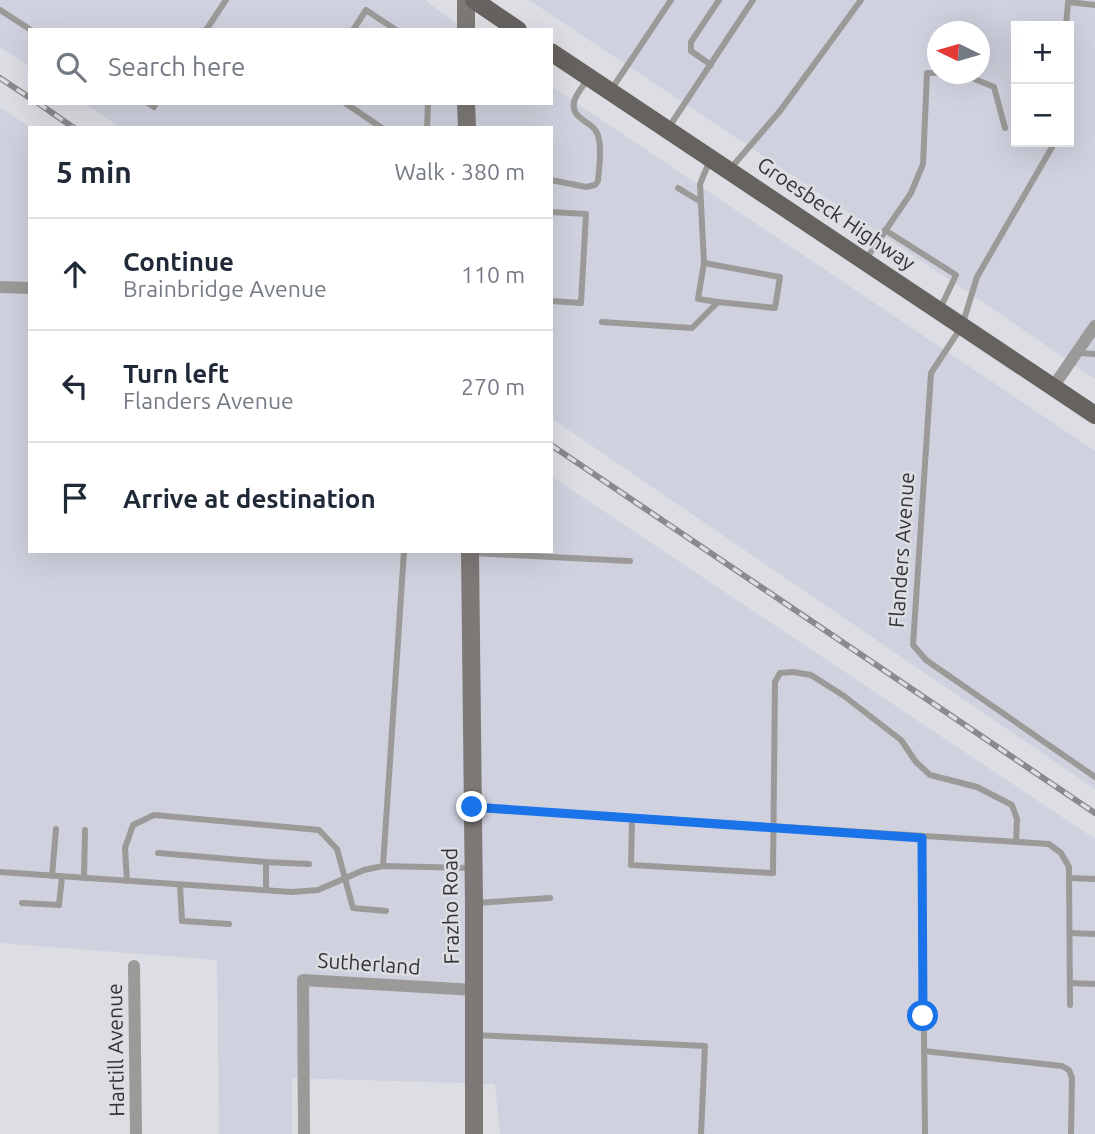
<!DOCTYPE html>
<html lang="en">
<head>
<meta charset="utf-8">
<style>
	body { margin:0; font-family:Ubuntu,sans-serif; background:#f2f2f3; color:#1f2937 }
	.controls { position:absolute; right:21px; top:21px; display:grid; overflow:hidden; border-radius:0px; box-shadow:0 7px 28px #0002 }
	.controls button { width:63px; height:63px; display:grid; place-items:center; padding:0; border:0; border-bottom:2px solid #e0e1e3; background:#fff; color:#1f2937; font:35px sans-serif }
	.compass { position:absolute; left:927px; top:21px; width:63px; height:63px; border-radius:50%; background:#fff; box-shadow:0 7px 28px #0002; rotate:275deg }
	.stop { position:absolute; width:21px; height:21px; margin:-16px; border:5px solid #1a73e8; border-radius:50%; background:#fff }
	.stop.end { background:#1a73e8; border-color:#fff; box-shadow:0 2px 7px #0008 }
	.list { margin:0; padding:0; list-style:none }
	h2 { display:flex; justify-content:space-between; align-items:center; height:91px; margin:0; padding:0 28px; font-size:30px }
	h2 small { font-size:23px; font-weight:400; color:#747a83 }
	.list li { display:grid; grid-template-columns:46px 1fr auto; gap:21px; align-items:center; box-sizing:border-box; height:112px; padding:0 28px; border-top:2px solid #e0e1e3 }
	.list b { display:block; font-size:26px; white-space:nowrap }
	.list p { margin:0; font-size:23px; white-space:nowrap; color:#747a83 }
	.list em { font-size:23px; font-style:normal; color:#747a83 }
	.icon { flex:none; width:38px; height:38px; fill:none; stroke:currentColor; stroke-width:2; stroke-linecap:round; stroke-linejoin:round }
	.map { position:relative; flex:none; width:1095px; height:1134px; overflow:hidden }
	.search { position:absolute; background:#fff; box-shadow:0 7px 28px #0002; left:28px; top:28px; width:525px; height:77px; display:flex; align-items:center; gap:18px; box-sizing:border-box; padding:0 24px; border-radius:0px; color:#747a83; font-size:26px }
	.panel { position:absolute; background:#fff; box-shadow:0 7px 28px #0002; left:28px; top:126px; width:525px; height:427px; border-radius:0px }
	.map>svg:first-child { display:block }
</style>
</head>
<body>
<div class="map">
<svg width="1095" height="1134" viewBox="0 0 1095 1134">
	<rect width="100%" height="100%" fill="#dcdee3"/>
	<g fill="#cfd1de" fill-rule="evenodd">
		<path d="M0 0H425L465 30H30V67L0 47Z"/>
		<path d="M529 0H1095V379L980 300ZM1016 26H1069V142H1016ZM937 32H979V74H937Z"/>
		<path d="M551 86 1095 451V789L551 418V128H121L84 103H551Z"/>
		<path d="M0 107 31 128 30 551H551V476L1095 839V1134H500L495 1084 292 1078V1134H219L217 960 0 943Z"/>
	</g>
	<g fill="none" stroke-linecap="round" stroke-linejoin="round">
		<g stroke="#9c9a98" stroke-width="6">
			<path d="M0 10 31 30"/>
			<path d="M1066 26 1068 2 1095 5"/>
			<path d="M206 30 226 0"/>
			<path d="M353 30 366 10 396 30"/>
			<path d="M711 65 691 51V42L719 0"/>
			<path d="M939 74 967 76 994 87 1005 128"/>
			<path d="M611 90 671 0"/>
			<path d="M148 103 154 107 156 103"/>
			<path d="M345 103 382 128"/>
			<path d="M669 127 753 0"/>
			<path d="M427 128 428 103"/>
			<path d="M1055 142 977 277 962 326 931 373 913 645 926 660 1095 777"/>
			<path d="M710 160 700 184 704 263 698 299 718 302"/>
			<path d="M730 169 780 111 861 0"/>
			<path d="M551 180 586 187 595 185 598 181C599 167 603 143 596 131 593 126 587 123 583 120 564 107 578 93 588 79"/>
			<path d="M678 188 701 202"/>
			<path d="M551 212 586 214 581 303 551 301"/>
			<path d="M885 230 956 275 940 309"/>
			<path d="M866 259 911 193 923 164 927 73H937"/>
			<path d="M602 322 692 328 718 302 775 308 780 277 704 263"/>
			<path d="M1078 353 1095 354"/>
			<path d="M472 553 630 561"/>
			<path d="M474 807 1049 844 1061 853 1069 867 1070 1005"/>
			<path d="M632 818 631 865 773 873 775 682 780 673 793 672 811 675 844 696 901 740 916 762 930 775 977 787 1012 805 1017 819 1016 842"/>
			<path d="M922 838 925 1134"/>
			<path d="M158 853 266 862"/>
			<path d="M383 866 404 551"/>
			<path d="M0 872 292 892 318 890 364 870 383 866 472 868"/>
			<path d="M52 876 56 829"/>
			<path d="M84 878 85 830"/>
			<path d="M1070 878 1095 879"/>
			<path d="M127 881 125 848 133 825 154 815 319 830 337 849 353 908 386 911"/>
			<path d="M180 885 182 921 229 924"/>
			<path d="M266 890V862L309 864"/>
			<path d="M22 903 59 905 62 877"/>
			<path d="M476 903 550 898"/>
			<path d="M1070 933 1095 934"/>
			<path d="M1070 983 1095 984"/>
			<path d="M476 1035 705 1046 701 1134"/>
			<path d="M924 1051 1062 1066 1069 1070 1072 1078 1071 1134"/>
		</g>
		<g stroke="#9c9a98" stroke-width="12">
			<path d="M0 287 30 288"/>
			<path d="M1053 387 1095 326"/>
			<path d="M134 966 136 1134"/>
			<path d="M304 1134 303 980 475 990"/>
		</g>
		<g stroke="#7c7977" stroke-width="18">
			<path d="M466 0V30"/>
			<path d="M466 103 467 128"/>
			<path d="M470 551 474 903V1134"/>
		</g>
		<g stroke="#65625f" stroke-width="18">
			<path d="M474 0 518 30"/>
			<path d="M551 52 1095 415"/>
		</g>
		<defs>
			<g id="rail">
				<path d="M0 78 30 98"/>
				<path d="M38 103 74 128"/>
				<path d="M551 445 1095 813"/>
			</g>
		</defs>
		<use href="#rail" stroke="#888a8d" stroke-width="6"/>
		<use href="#rail" stroke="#dcdee3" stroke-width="3.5" stroke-dasharray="10" stroke-linecap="butt"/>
	</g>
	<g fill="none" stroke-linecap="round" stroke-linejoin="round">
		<path stroke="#1a73e8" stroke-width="9" d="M472 807 922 838 923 1016"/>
	</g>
	<g text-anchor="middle" stroke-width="5" stroke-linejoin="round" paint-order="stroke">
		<g font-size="21" fill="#333436" stroke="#dcdee3">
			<text transform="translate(836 214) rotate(34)" y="7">Groesbeck Highway</text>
			<text transform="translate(902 550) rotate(-86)" y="7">Flanders Avenue</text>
			<text transform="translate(451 906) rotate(-91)" y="7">Frazho Road</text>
			<text transform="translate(369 964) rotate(4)" y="7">Sutherland</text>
			<text transform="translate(116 1050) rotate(-91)" y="7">Hartill Avenue</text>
		</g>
	</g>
</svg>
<div class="controls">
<button>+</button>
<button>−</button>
</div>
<svg class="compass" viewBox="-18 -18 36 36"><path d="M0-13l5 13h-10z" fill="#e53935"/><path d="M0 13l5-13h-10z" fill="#747a83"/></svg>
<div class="stop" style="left:923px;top:1016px"></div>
<div class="stop end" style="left:472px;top:807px"></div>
<div class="search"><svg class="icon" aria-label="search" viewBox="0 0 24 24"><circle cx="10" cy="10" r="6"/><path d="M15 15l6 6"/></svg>Search here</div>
<section class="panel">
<h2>5 min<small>Walk · 380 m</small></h2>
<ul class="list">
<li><svg class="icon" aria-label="ahead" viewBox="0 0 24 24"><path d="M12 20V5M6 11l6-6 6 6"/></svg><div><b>Continue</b><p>Brainbridge Avenue</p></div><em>110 m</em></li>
<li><svg class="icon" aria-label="left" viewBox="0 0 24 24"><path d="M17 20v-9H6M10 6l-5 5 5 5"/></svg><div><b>Turn left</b><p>Flanders Avenue</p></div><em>270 m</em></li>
<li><svg class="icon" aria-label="arrive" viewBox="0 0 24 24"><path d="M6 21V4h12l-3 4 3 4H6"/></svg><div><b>Arrive at destination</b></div></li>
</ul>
</section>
</div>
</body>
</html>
